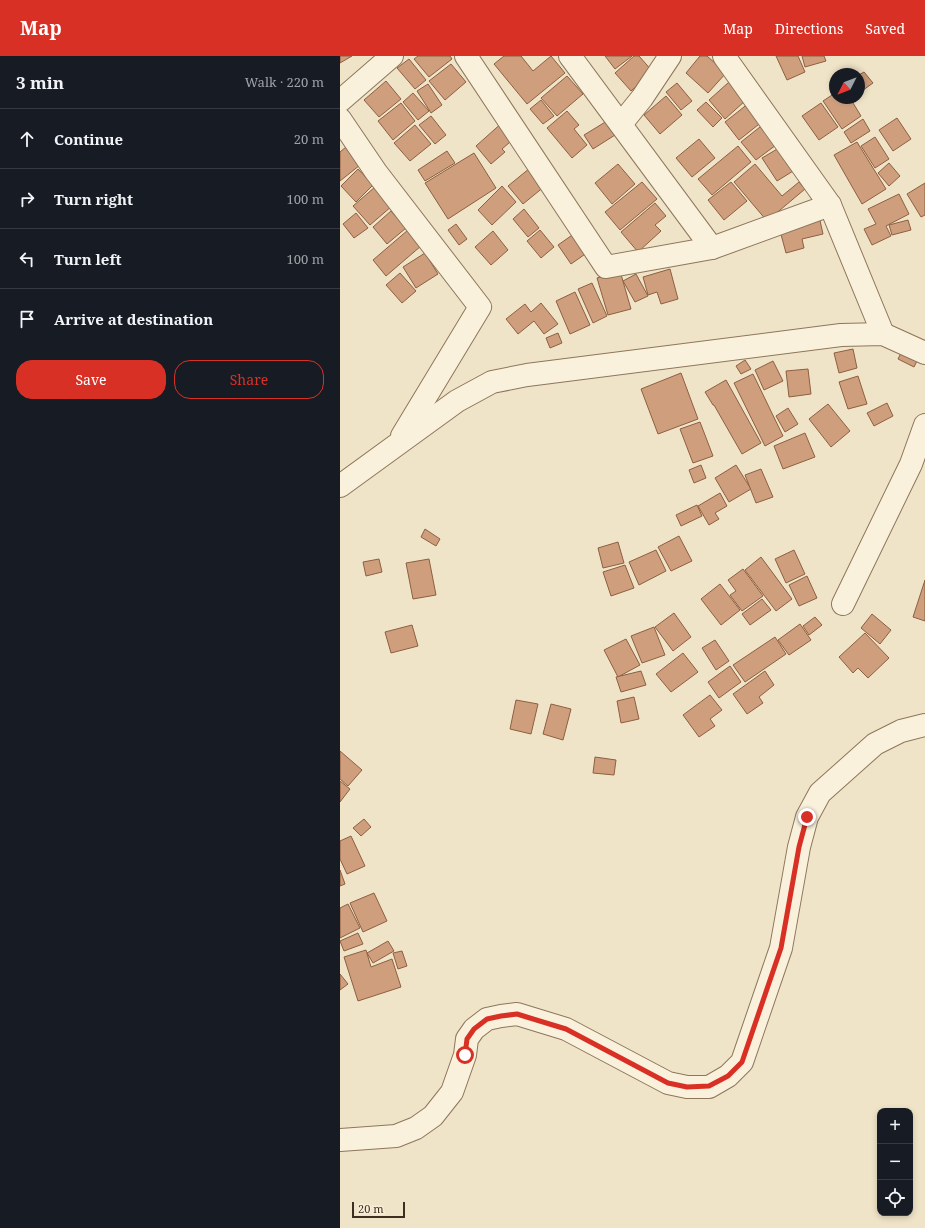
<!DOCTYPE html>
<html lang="en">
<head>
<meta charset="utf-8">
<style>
	body { margin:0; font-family:"Noto Serif",serif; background:#242831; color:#f1f3f6 }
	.controls { position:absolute; right:12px; bottom:12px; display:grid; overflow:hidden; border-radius:8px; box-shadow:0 2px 6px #0003 }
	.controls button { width:36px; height:36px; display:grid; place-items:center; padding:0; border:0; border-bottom:1px solid #363941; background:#171b24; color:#f1f3f6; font:20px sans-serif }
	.compass { position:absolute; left:489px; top:12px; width:36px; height:36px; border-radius:50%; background:#171b24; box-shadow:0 2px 6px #0003; rotate:228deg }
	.scale { position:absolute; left:12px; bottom:10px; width:53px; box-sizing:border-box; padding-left:4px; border:2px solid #3d2e20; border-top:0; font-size:11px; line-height:14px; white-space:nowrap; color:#3d2e20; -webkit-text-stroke:3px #f7eed8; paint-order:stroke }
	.stop { position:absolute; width:12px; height:12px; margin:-9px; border:3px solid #d93025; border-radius:50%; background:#fff }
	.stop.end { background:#d93025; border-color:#fff; box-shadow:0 1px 4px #0008 }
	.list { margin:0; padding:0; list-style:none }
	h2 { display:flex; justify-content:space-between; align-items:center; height:52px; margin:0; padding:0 16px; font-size:17px }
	h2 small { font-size:13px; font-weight:400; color:#9ea1a6 }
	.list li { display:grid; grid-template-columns:26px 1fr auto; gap:12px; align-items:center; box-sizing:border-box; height:60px; padding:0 16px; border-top:1px solid #363941 }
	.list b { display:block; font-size:15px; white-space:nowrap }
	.list em { font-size:13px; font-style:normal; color:#9ea1a6 }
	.actions { display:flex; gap:8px; padding:12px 16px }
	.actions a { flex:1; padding:9px 0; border:1px solid #d93025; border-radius:16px; text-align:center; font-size:14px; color:#d93025 }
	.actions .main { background:#d93025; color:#fff }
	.icon { flex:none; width:22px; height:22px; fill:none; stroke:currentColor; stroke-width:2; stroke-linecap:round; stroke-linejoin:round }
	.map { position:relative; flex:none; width:585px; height:1172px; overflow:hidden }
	header { display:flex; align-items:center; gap:24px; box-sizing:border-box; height:56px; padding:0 20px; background:#d93025; color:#fff }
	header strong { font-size:19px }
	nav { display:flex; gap:22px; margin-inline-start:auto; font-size:14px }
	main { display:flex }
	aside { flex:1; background:#171b24 }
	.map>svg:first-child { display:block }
</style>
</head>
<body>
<header>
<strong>Map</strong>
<nav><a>Map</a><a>Directions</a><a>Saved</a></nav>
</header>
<main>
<aside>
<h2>3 min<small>Walk · 220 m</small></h2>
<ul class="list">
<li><svg class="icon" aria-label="ahead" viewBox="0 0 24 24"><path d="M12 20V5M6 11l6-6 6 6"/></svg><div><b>Continue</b></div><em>20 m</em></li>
<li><svg class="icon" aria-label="right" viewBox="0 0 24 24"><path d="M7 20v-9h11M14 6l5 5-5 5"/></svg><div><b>Turn right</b></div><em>100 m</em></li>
<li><svg class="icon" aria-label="left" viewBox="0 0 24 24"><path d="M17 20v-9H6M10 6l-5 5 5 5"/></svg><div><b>Turn left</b></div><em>100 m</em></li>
<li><svg class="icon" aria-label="arrive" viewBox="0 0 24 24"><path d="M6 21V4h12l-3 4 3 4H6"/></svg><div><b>Arrive at destination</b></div></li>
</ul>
<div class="actions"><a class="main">Save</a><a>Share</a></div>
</aside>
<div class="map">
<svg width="585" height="1172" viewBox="0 0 585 1172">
	<rect width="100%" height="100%" fill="#f0e4c8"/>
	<g fill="#cf9f7d" stroke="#8d5f41">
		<path d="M0 0H12L0 7Z"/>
		<path d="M78 0H110L112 3 89 21 74 3Z"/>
		<path d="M164 0H181L193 15 211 0 225 17 187 48 154 8Z"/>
		<path d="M265 0H292L275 13Z"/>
		<path d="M294 0H299L313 16 291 35 275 17Z"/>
		<path d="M360 0H367L386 17 368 37 346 17Z"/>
		<path d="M436 0H458L465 16 447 24Z"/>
		<path d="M462 0H484L486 5 465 11Z"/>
		<path d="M69 3 86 24 75 33 57 12Z"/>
		<path d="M111 8 126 26 105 44 89 25Z"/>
		<path d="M524 16 533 27 519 37V19Z"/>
		<path d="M227 20 243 38 217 60 201 42Z"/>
		<path d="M46 25 61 43 39 61 24 44Z"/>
		<path d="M389 26 405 45 385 63 369 44Z"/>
		<path d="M337 27 352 45 341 54 326 36Z"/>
		<path d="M88 28 102 49 91 57 77 35Z"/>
		<path d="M73 37 89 55 78 64 63 46Z"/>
		<path d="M495 37V42H510L521 60 502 73 483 45Z"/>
		<path d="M326 40 342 59 320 78 304 59Z"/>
		<path d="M201 44 214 60 203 68 190 53Z"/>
		<path d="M366 46 382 62 373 71 357 54Z"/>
		<path d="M61 47 75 65 53 84 38 65Z"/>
		<path d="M409 47 423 65 399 84 385 66Z"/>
		<path d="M481 47 498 71 479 84 462 60Z"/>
		<path d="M227 55 239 69 234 73 247 89 232 102 207 72Z"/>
		<path d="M91 60 106 79 95 88 79 69Z"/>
		<path d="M557 62 571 83 553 95 539 74Z"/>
		<path d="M523 63 530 75 511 87 504 76Z"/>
		<path d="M164 65 177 80 162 93 165 96 151 108 136 90Z"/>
		<path d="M267 65 275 79 253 93 244 79Z"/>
		<path d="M425 67 440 86 416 104 401 86Z"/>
		<path d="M75 69 91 88 70 105 54 87Z"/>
		<path d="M535 81 549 103 535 112 521 90Z"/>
		<path d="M359 83 375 102 352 121 336 102Z"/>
		<path d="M517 86 546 133 522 148 494 99Z"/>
		<path d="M444 89 458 112 437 125 422 102Z"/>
		<path d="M398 90 411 106 372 139 358 123Z"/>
		<path d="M6 91 20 109 0 125V96Z"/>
		<path d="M107 95 115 107 85 125 78 114Z"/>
		<path d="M134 97 156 132 108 163 85 127Z"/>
		<path d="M549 107 560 120 549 130 538 117Z"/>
		<path d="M278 108 295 128 272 148 255 127Z"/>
		<path d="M415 108 442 140 459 126 465 133 427 165 394 126Z"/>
		<path d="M190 112 205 130 183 148 168 130Z"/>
		<path d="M18 113 33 129 16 146 1 130Z"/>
		<path d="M302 126 317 143 280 174 265 156Z"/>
		<path d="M391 126 407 145 384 164 368 144Z"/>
		<path d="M585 127V159L581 161 567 138Z"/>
		<path d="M162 130 176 146 152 169 138 154Z"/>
		<path d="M35 131 52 150 30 169 13 150Z"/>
		<path d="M559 138 569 158 546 170 551 180 532 189 524 173 536 168 528 153Z"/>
		<path d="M315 147 326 160 315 169 321 175 298 196 281 176Z"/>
		<path d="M184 153 199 172 188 181 173 163Z"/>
		<path d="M51 155 66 172 47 188 33 171Z"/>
		<path d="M16 157 28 172 14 182 3 168Z"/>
		<path d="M479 160 483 178 462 183 464 192 446 197 439 171Z"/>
		<path d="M568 164 571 174 552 179 549 169Z"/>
		<path d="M116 168 127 183 119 189 108 174Z"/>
		<path d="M68 174 81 190 46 220 33 204Z"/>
		<path d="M200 174 214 191 201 202 187 185Z"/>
		<path d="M153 175 168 194 151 209 135 191Z"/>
		<path d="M238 175 251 194 231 208 218 189Z"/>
		<path d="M85 197 98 218 76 232 63 211Z"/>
		<path d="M330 213 338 243 321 248 317 236 308 239 303 221Z"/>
		<path d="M280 215 291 253 268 259 257 222Z"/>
		<path d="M60 217 76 235 62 247 46 229Z"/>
		<path d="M296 218 308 240 295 246 283 225Z"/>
		<path d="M252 227 267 260 253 267 238 233Z"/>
		<path d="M235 236 250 269 230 278 216 245Z"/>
		<path d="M201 247 218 268 204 278 194 265 178 278 166 263 185 248 191 256Z"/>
		<path d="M218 277 222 287 210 292 206 282Z"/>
		<path d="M513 293 517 312 499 317 494 297Z"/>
		<path d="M562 295 578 303 574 311 558 303Z"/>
		<path d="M405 304 411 313 401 318 396 310Z"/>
		<path d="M433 305 443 325 424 334 415 314Z"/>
		<path d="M468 313 471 338 449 341 446 315Z"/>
		<path d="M341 317 358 363 318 378 301 333Z"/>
		<path d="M413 318 443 380 425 390 394 327Z"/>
		<path d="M518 320 527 348 508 353 499 326Z"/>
		<path d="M386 324 421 387 402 398 374 349H373L365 336Z"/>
		<path d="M547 347 553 360 534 370 527 357Z"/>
		<path d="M488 348 510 375 491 391 469 363Z"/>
		<path d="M448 352 458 368 445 376 436 360Z"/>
		<path d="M360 366 373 400 353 407 340 373Z"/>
		<path d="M465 377 475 401 443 413 434 390Z"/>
		<path d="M361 409 366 422 354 427 349 414Z"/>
		<path d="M396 409 411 433 389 446 375 422Z"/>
		<path d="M421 413 433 441 416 447 405 419Z"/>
		<path d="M380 437 387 450 375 457 379 463 369 469 358 450Z"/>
		<path d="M357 449 362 460 341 470 336 459Z"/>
		<path d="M85 473 100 483 96 490 81 481Z"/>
		<path d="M339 480 352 505 331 515 318 491Z"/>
		<path d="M278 486 284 507 263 512 258 492Z"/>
		<path d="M316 494 326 515 299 529 289 506Z"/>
		<path d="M454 494 465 518 446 527 435 503Z"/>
		<path d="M421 501 452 543 436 555 405 514Z"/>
		<path d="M39 503 42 516 26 520 23 506Z"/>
		<path d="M89 503 96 539 73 543 66 507Z"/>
		<path d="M285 509 294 532 271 540 263 516Z"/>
		<path d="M403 513 423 540 402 555 390 539 396 535 388 524Z"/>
		<path d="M467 520 477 542 459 550 449 529Z"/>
		<path d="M585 524V565L573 561Z"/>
		<path d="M380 528 400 554 381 569 361 543Z"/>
		<path d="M422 543 431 554 410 569 402 558Z"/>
		<path d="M334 557 351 581 333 595 315 571Z"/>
		<path d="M532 558 551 574 540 588 521 572Z"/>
		<path d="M475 561 482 569 469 579 463 570Z"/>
		<path d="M460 568 471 584 449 599 438 584Z"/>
		<path d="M72 569 78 590 51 597 45 576Z"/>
		<path d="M314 571 325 599 302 607 291 580Z"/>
		<path d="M525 577 549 602 528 622 518 612 513 617 499 601Z"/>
		<path d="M435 581 446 598 405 626 393 609Z"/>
		<path d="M286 583 300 609 278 621 264 594Z"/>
		<path d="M375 584 389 605 376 614 362 592Z"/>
		<path d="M343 597 358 616 331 636 316 618Z"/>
		<path d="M390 610 401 626 379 642 368 626Z"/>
		<path d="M301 615 306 629 281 636 276 621Z"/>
		<path d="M425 615 434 629 419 641 423 647 407 658 393 638Z"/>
		<path d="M370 639 382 654 370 663 375 670 359 681 343 659Z"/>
		<path d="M294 641 299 663 281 667 277 645Z"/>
		<path d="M176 644 198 648 191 678 170 673Z"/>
		<path d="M211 648 231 653 223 684 203 678Z"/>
		<path d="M0 695 22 714 8 730 0 723Z"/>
		<path d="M255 701 276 704 274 719 253 717Z"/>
		<path d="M0 725 10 733 0 746Z"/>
		<path d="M24 763 31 771 21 780 13 772Z"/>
		<path d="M11 780 25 810 7 818 0 803V785Z"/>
		<path d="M0 814 5 828 0 830Z"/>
		<path d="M34 837 47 865 23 876 10 847Z"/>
		<path d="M8 848 20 872 0 882V852Z"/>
		<path d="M18 877 23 888 4 895 0 885Z"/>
		<path d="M48 885 54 895 33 907 27 897Z"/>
		<path d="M26 894 31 911 52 903 61 931 18 945 4 901Z"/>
		<path d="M62 895 67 910 58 913 53 897Z"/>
		<path d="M0 918 8 928 0 934Z"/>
	</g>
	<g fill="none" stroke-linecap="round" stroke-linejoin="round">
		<defs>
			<g id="minor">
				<path d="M126 0 266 211 372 192 490 149"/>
				<path d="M230 0 372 192"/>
				<path d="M384 0 490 149 543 278"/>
				<path d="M0 45 52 0"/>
				<path d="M0 63 36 116 140 251 62 380"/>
				<path d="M281 68 302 42 330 0"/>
				<path d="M0 430 117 345 152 326 187 319 501 279 543 278 585 297"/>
				<path d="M503 548 571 408 585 369"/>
				<path d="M0 1084 56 1080 76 1072 93 1060 112 1036 125 999 127 983 134 973 147 963 161 960 177 958 226 973 328 1027 347 1031H369L388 1020 402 1006 441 892 459 791 467 761 480 737 535 688 561 675 585 669"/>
			</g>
		</defs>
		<use href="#minor" stroke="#8d765c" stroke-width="24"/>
		<use href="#minor" stroke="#faf1dc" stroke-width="22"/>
	</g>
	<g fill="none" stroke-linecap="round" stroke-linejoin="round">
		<path stroke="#d93025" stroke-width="5" d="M125 999 127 983 134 973 147 963 161 960 177 958 226 973 328 1027 347 1031 369 1030 388 1020 402 1006 441 892 459 791 467 761"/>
	</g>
</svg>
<div class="controls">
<button>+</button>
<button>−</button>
<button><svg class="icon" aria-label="locate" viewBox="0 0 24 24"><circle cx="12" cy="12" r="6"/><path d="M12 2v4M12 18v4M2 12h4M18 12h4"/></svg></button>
</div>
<svg class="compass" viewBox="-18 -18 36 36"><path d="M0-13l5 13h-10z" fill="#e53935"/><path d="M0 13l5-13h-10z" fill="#9ea1a6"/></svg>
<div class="scale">20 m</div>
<div class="stop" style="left:125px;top:999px"></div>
<div class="stop end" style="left:467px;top:761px"></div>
</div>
</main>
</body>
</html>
